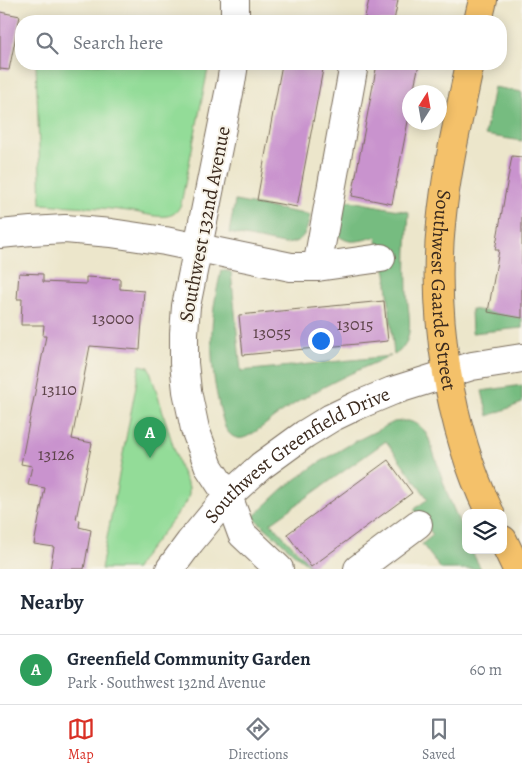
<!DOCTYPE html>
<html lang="en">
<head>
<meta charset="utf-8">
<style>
	body { margin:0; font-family:Alegreya,serif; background:#f2f2f3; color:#1f2937 }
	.controls { position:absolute; right:15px; bottom:15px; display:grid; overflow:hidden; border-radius:10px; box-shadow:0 2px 12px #0003 }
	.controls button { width:45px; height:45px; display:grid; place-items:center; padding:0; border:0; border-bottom:1px solid #e0e1e3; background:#fff; color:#1f2937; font:25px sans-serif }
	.compass { position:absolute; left:402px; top:85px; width:45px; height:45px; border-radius:50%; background:#fff; box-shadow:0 2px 12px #0003; rotate:11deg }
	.you { position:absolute; left:320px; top:340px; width:18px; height:18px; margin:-12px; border:4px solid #fff; border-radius:50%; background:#1a73e8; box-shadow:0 0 0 8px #1a73e833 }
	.badge { display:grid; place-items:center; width:32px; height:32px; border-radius:50%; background:#d93025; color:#fff; font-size:16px; font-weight:700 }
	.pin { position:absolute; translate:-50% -41px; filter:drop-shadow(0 1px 2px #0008) }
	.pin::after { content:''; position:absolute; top:26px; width:18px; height:15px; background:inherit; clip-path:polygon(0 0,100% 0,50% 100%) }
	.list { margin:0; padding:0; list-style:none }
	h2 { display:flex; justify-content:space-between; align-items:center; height:65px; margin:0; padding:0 20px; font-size:21px }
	h2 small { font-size:16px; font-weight:400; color:#747a83 }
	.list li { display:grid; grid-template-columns:32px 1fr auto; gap:15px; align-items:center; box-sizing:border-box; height:70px; padding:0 20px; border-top:1px solid #e0e1e3 }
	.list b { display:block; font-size:19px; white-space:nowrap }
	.list p { margin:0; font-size:16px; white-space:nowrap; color:#747a83 }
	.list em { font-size:16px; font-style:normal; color:#747a83 }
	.icon { flex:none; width:28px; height:28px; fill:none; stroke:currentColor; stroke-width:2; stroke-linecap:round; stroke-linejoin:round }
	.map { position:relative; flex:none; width:522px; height:569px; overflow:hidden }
	.search { position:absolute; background:#fff; box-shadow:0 2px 12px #0003; left:15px; right:15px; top:15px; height:55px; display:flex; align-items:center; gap:12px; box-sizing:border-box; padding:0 18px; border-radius:20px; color:#747a83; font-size:19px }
	.sheet { height:135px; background:#fff }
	nav { display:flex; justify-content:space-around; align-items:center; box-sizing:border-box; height:70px; border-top:1px solid #e0e1e3; background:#fff; font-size:14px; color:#747a83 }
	nav a { display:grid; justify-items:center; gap:2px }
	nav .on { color:#d93025 }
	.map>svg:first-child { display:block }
</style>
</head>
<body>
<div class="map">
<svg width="522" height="569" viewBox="0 0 522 569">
	<rect width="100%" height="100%" fill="#f7f3e8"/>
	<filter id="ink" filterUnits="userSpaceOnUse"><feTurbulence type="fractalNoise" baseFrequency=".02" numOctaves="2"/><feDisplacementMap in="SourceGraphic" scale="10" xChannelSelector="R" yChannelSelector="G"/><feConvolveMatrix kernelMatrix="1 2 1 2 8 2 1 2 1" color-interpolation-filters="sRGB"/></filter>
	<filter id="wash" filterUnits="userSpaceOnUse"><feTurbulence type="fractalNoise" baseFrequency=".0096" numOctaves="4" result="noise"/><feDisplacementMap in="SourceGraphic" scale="20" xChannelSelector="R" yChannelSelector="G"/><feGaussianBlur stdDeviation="1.12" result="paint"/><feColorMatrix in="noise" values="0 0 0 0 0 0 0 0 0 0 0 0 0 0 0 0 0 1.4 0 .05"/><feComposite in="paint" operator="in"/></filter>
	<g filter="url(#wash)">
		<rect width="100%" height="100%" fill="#ece6cb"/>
		<g fill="#93dc98" stroke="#67835b">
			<path d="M36 64H209L181 204C178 211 174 215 167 216 155 218 139 212 128 211 99 207 70 206 41 204Z"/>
			<path d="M140 365 149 367 180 468 189 487V494L186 503 141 560 136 569H101Z"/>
		</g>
		<g fill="#76bc80" stroke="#58734f">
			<path d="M494 87 522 92V141L485 135Z"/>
			<path d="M335 198 409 212C407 238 406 264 407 290 407 305 412 323 408 337 406 345 401 351 394 355L386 273 376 237C360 240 348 247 335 232Z"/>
			<path d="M235 201 310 215C307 232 304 243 284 244L229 233Z"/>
			<path d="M221 270 231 272 241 371 391 356C354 371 318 388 285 410 275 416 253 436 243 438 235 440 228 434 225 427 214 391 209 354 213 316 214 301 218 286 221 270Z"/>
			<path d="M471 309 522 317V328L472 333Z"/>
			<path d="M522 385V403L488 416 482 391Z"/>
			<path d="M402 421H409L417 424 424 430 429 439 448 496 466 538V550H471L481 569H441L422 544 433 535 414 509 428 499 386 441 271 523 314 569 297 556 253 517 284 488 317 464 354 442 394 422Z"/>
		</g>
		<g id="blocks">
			<g fill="#c993ce">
				<path d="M369 0H398L394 21H364Z"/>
				<path d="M0 12 20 16 9 70 0 69Z"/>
				<path d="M282 64H324L297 207 257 200Z"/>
				<path d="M377 64H419L413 92H410V111L392 204 352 196Z"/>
				<path d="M512 156 522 157V318L488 312 499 250H495Z"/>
				<path d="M19 273 43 274V282L86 284V277L120 279V289L144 291 140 350 90 346 72 439 92 443 76 519 80 520 79 527 91 530 84 569H50L54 547 34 544 45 488 28 485 32 466 21 464 46 336H43L44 325H21L22 299H17Z"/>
				<path d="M384 301 388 341 243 355 239 315Z"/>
				<path d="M388 460 412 493 311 567 287 534Z"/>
			</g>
		</g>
	</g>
	<g filter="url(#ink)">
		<use href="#blocks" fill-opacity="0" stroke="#796c5b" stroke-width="1"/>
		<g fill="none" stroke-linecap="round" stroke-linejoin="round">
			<defs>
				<g id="minor">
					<path d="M235 0V21"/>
					<path d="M234 64 231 83 186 306 184 333V363L187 391 195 429 209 467 228 496 242 534 279 569"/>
					<path d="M0 234 31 231 65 229 111 233 165 241 291 267H317L381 258"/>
					<path d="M317 267 353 70"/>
					<path id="s1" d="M170 569 190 542 228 496 261 466 305 434 331 418 356 406 392 391 472 366 522 358"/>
					<path d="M358 569 418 524"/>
				</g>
				<g id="major">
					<path d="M478 21 483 0"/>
					<path id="s2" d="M470 64C459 117 446 170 441 224 432 316 449 429 490 513"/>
					<path d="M503 540 517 569"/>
				</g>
			</defs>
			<use href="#minor" stroke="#796c5b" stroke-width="30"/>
			<use href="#major" stroke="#796c5b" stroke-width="30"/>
			<use href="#minor" stroke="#fff" stroke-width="28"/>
			<use href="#major" stroke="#f4c16a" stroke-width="28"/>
		</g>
	</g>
	<g text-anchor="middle" stroke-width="4" stroke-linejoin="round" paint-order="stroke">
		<g font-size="18" fill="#5e444a">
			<text x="113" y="324">13000</text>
			<text x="355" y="330">13015</text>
			<text x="272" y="338">13055</text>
			<text x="59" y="395">13110</text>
			<text x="56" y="460">13126</text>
		</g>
		<g font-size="20" fill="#3b2a1e" stroke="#f7f3e8">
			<text transform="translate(204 224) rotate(-79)" y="7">Southwest 132nd Avenue</text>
			<text dy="7" stroke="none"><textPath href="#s2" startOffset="229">Southwest Gaarde Street</textPath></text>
			<text dy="7" stroke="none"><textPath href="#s1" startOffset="174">Southwest Greenfield Drive</textPath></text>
		</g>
	</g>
</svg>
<div class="controls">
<button><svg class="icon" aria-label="layers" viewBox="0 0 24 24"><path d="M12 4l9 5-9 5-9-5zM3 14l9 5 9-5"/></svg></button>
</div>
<svg class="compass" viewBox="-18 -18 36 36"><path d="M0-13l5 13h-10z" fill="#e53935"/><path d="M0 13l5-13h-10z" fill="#747a83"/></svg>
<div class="you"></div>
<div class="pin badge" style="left:150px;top:458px;background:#2e9e5b">A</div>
<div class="search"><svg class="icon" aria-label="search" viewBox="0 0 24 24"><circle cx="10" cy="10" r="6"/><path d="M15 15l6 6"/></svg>Search here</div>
</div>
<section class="sheet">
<h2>Nearby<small></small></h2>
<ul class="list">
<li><span class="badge" style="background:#2e9e5b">A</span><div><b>Greenfield Community Garden</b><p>Park · Southwest 132nd Avenue</p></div><em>60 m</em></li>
</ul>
</section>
<nav>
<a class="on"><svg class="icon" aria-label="map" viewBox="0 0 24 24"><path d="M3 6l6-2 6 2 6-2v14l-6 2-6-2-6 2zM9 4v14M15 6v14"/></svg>Map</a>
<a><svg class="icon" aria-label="directions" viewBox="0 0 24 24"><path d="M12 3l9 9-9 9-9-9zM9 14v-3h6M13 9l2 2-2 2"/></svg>Directions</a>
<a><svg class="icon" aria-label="saved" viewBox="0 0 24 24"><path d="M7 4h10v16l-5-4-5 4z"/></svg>Saved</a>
</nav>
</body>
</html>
